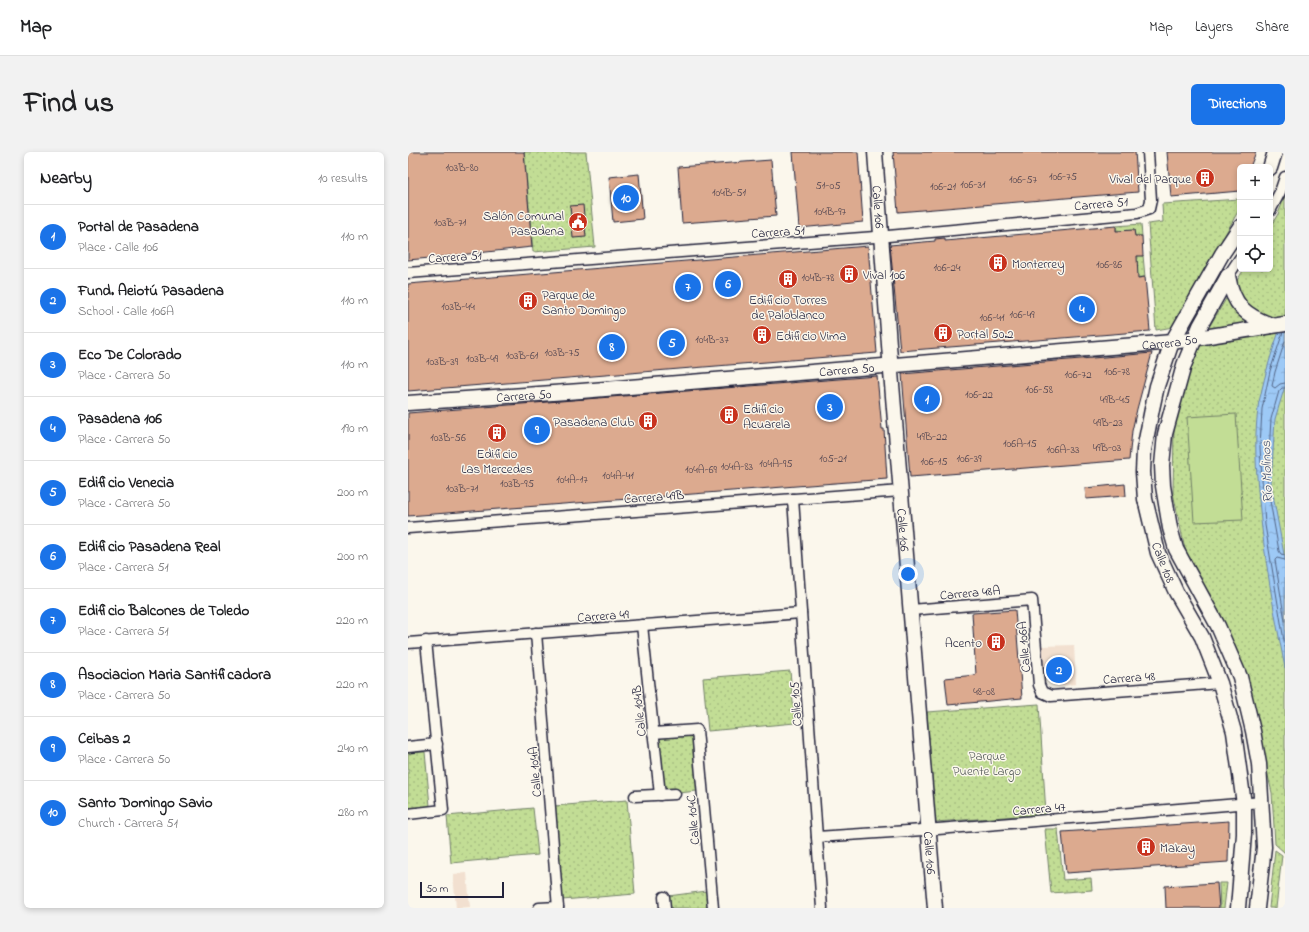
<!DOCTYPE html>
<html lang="en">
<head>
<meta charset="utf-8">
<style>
	body { margin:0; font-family:"Indie Flower",sans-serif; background:#f2f2f2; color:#202124 }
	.controls { position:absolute; right:12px; top:12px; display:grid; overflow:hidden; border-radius:6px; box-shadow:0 2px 6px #0003 }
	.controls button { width:36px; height:36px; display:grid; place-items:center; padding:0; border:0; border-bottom:1px solid #e0e0e0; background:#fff; color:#202124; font:20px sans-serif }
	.scale { position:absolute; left:12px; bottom:10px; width:84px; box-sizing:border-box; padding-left:4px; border:2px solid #22223b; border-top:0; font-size:11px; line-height:14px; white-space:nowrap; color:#22223b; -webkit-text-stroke:3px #fbf7ec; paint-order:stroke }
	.you { position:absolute; left:500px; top:422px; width:14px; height:14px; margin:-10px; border:3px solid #fff; border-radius:50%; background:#1a73e8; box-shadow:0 0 0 6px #1a73e833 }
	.badge { display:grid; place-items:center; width:26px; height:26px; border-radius:50%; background:#1a73e8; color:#fff; font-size:13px; font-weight:700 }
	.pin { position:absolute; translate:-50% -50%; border:2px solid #fff; box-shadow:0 1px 4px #0006 }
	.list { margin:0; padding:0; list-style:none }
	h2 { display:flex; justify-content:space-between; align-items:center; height:52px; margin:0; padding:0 16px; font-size:17px }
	h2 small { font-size:13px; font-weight:400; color:#757577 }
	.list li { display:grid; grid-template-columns:26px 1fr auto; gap:12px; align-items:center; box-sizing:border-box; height:64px; padding:0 16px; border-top:1px solid #e0e0e0 }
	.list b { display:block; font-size:15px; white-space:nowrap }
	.list p { margin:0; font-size:13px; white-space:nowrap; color:#757577 }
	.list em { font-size:13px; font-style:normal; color:#757577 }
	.icon { flex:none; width:22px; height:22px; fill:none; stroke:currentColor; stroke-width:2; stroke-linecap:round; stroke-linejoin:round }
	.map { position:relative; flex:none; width:877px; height:756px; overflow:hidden; border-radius:6px }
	header { display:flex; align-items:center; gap:24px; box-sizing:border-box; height:56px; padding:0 20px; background:#fff; border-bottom:1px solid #e0e0e0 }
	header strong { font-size:19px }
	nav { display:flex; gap:22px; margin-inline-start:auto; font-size:14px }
	.intro { display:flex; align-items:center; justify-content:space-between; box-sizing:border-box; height:96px; padding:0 24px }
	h1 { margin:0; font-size:28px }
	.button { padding:10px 18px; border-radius:6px; background:#1a73e8; color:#fff; font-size:14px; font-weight:700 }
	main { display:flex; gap:24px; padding:0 24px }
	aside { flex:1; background:#fff; border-radius:6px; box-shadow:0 2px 6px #0003 }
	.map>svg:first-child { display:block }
</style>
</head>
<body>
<header>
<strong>Map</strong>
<nav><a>Map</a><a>Layers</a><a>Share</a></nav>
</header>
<div class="intro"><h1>Find us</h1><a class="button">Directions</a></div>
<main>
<aside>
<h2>Nearby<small>10 results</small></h2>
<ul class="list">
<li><span class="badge">1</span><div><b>Portal de Pasadena</b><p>Place · Calle 106</p></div><em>110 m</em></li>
<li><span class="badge">2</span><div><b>Fund. Aeiotú Pasadena</b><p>School · Calle 106A</p></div><em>110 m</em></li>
<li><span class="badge">3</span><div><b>Eco De Colorado</b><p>Place · Carrera 50</p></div><em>110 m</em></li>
<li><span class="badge">4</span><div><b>Pasadena 106</b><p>Place · Carrera 50</p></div><em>190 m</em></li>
<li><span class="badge">5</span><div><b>Edificio Venecia</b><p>Place · Carrera 50</p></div><em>200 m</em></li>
<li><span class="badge">6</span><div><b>Edificio Pasadena Real</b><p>Place · Carrera 51</p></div><em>200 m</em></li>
<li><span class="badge">7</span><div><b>Edificio Balcones de Toledo</b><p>Place · Carrera 51</p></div><em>220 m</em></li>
<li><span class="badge">8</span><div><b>Asociacion Maria Santificadora</b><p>Place · Carrera 50</p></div><em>220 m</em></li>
<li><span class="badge">9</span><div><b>Ceibas 2</b><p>Place · Carrera 50</p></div><em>240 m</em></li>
<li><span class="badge">10</span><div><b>Santo Domingo Savio</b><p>Church · Carrera 51</p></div><em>280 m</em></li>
</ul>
</aside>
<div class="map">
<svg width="877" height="756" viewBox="0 0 877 756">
	<defs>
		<pattern id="green-dots" width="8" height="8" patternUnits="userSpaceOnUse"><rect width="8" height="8" fill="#c2dd95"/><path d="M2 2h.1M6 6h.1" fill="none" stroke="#a6bd81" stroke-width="1.8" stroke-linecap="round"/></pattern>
		<pattern id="water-ripples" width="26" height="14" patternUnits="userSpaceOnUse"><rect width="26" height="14" fill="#9dc9f6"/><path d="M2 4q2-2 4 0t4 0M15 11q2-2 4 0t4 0" fill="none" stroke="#87acd4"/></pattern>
	</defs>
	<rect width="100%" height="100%" fill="#fbf7ec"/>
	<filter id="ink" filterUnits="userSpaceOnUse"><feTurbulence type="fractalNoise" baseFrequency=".025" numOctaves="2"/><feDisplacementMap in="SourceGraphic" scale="8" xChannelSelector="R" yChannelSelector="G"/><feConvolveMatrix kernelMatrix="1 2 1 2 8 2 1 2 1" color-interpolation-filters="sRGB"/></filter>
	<g filter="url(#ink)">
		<g fill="#f2e0d0">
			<path d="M666 493 668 532 648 534 641 530 636 524 634 494Z"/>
			<path d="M59 721 62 755 48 756 45 722Z"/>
		</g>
		<g fill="url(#green-dots)" stroke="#728068">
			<path d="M116 0H178L187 95 125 100Z"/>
			<path d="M877 44V701L867 692 864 641 847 567 780 411 765 341 766 272 789 195 836 117H862V75L870 62Z"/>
			<path d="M832 47V56L765 175 748 178 740 72 755 70 754 52Z"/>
			<path d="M733 72 734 84H727L726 78 716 79 709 87 708 74Z"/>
			<path d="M735 103 737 125 712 127 729 104Z"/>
			<path d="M382 519 387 571 300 579 295 526Z"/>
			<path d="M631 552 638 662 527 670 519 560Z"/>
			<path d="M284 582 289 639 253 643 247 585Z"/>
			<path d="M17 600 22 654 0 656V601Z"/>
			<path d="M219 648 227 742 154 748 146 654Z"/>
			<path d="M125 656 130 703 43 711 39 664Z"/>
			<path d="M637 677H650L655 728 683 726 684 738 643 741Z"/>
			<path d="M867 698 874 703 868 756H861Z"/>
			<path d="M811 731H819L816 756H812Z"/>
			<path d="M299 739 301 756H262L260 744Z"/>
		</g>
		<path fill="#c2dd95" stroke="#728068" d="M828 262 835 368 786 370 779 265Z"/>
		<path fill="url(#water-ripples)" stroke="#6c86ab" d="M877 165V234L867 267 863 332 877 408V516C866 460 856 405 851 348 848 318 846 288 850 257 850 250 853 244 854 237 860 212 867 188 877 165Z"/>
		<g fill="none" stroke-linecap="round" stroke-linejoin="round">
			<g stroke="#536586" stroke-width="1">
				<path d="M875 180 862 219 854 257 852 295 857 373 877 495"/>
				<path d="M877 189 867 220 864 234 867 236 872 232 877 231"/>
				<path d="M877 236H874L871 239 863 267 859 332 871 399 873 402 877 403"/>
				<path d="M877 408 869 406 867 408 877 469"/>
			</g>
		</g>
		<g fill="#dcaa8f" stroke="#22223b">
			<path d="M0 0H116L124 95 33 105 0 108Z"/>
			<path d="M385 0H450L455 70 391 76Z"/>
			<path d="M485 0H727L730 40 490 60Z"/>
			<path d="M759 0H848L842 15H832V39L763 45Z"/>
			<path d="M363 8 368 64 274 71 270 15Z"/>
			<path d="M231 22 235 67 205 70 201 25Z"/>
			<path d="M175 53 178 85 165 86 162 54Z"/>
			<path d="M708 74V79L726 78 727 84H734L735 104H729L730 126 737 125 742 179 492 199 482 93 527 89V87L537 86V89Z"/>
			<path d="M460 94 469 201 0 239V132Z"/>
			<path d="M744 201 729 257 724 279 721 308 502 325 494 222Z"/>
			<path d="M469 224 474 277H476L479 327 0 364V261Z"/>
			<path d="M717 332 718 344 678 347 677 336Z"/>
			<path d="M607 458 614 546 540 553 537 526 568 523 564 461Z"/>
			<path d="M821 669 820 710 658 721 654 680Z"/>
			<path d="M809 731 811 756H758L757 734Z"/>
		</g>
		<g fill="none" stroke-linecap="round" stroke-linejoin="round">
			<defs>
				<g id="street">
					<path d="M862 59 872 40 877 25"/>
					<path d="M0 121 480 84 729 61 741 57 743 48 740 0"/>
					<path d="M820 124 832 106"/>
					<path d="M385 347 414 756"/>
					<path d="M0 376 493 339"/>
					<path d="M503 458 624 448 631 533 634 540 643 544 812 531"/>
					<path d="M234 473 252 643"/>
					<path d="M128 481 150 756"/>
					<path d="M0 491 393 461"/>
					<path d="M245 581 289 578 305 756"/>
					<path d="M0 595 29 592"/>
					<path d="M227 644 267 642"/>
					<path d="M0 662 35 658 18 489"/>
					<path d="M409 685 530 677 854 650"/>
					<path d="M256 745 257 756"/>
					<path d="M131 756 150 755"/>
				</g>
				<g id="secondary">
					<path id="s1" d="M467 0 483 220 527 756"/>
					<path d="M862 16 867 0"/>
					<path d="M820 124 792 174 776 213 757 282 754 313 755 334 762 376 768 397 810 474 832 525 845 579 851 612 856 695 849 756"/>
					<path d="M820 124C825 153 837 164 864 173"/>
					<path id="s2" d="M0 251 173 239 764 190 877 172"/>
					<path d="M830 756 836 682V652L826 580 812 531 794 485 768 440 750 401 737 347 735 320 736 298 744 257 749 234 764 190 814 102 832 75"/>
				</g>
			</defs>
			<use href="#street" stroke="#22223b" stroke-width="13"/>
			<use href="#secondary" stroke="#22223b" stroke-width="17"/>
			<use href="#street" stroke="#fbf7ec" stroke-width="10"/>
			<use href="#secondary" stroke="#fbf7ec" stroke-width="14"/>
		</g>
	</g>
	<defs>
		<symbol id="building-disc" viewBox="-11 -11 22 22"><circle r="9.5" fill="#c8321e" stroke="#fbf7ec"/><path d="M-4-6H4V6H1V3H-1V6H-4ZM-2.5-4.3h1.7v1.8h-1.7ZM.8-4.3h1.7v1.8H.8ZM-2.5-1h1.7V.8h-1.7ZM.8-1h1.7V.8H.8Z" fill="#fff"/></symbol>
		<symbol id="civic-disc" viewBox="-11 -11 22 22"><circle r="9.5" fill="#c8321e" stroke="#fbf7ec"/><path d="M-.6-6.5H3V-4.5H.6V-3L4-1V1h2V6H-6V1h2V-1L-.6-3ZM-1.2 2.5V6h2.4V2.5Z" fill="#fff"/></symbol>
	</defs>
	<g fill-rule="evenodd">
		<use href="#building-disc" x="786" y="15" width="22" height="22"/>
		<use href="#civic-disc" x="159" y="59" width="22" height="22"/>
		<use href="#building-disc" x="579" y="100" width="22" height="22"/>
		<use href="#building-disc" x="430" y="111" width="22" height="22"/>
		<use href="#building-disc" x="369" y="116" width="22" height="22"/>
		<use href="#building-disc" x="109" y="138" width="22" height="22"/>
		<use href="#building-disc" x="524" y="170" width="22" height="22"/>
		<use href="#building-disc" x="343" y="172" width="22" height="22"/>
		<use href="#building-disc" x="310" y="252" width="22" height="22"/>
		<use href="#building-disc" x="229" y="258" width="22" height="22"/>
		<use href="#building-disc" x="78" y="270" width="22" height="22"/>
		<use href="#building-disc" x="577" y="479" width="22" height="22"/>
		<use href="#building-disc" x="727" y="684" width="22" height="22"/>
	</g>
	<g text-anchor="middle" stroke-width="3" stroke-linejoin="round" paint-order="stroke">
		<g font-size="11" fill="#504450">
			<text x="54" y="19">103B-80</text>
			<text x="655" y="28">106-75</text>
			<text x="615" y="31">106-57</text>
			<text x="565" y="36">106-31</text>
			<text x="420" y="37">51-05</text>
			<text x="535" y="38">106-21</text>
			<text x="321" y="44">104B-51</text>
			<text x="422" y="63">104B-97</text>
			<text x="42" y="74">103B-71</text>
			<text x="701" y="116">106-86</text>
			<text x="539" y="119">106-24</text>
			<text x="410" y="129">104B-78</text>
			<text x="50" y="158">103B-44</text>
			<text x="614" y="166">106-49</text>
			<text x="584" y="169">106-41</text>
			<text x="304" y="191">104B-37</text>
			<text x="154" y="204">103B-75</text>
			<text x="114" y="207">103B-61</text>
			<text x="74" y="210">103B-49</text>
			<text x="34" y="213">103B-39</text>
			<text x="709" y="223">106-78</text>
			<text x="670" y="226">106-72</text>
			<text x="631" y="241">106-58</text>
			<text x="571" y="246">106-22</text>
			<text x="707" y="251">49B-45</text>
			<text x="700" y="274">49B-23</text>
			<text x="524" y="288">49B-22</text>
			<text x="40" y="289">103B-56</text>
			<text x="612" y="295">106A-15</text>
			<text x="699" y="299">49B-03</text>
			<text x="655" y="301">106A-33</text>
			<text x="425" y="310">105-21</text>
			<text x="561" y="310">106-39</text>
			<text x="526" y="313">106-15</text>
			<text x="368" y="315">104A-95</text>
			<text x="329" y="318">104A-83</text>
			<text x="293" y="321">104A-69</text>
			<text x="210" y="327">104A-41</text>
			<text x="164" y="331">104A-17</text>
			<text x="109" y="335">103B-95</text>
			<text x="54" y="340">103B-71</text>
			<text x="576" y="543">48-08</text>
		</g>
		<g font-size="13" fill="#22223b" stroke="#fbf7ec" text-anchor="start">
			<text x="783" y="31" text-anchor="end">Vival del Parque</text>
			<text x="156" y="68" text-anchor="end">Salón Comunal<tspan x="156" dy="15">Pasadena</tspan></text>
			<text x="604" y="116">Monterrey</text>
			<text x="455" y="127">Vival 106</text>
			<text x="134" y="147">Parque de<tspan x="134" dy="15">Santo Domingo</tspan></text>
			<text x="380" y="152" text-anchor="middle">Edificio Torres<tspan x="380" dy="15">de Paloblanco</tspan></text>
			<text x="549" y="186">Portal 50.2</text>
			<text x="368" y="188">Edificio Vima</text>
			<text x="335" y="261">Edificio<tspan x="335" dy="15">Acuarela</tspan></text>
			<text x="226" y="274" text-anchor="end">Pasadena Club</text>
			<text x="89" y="306" text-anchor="middle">Edificio<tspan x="89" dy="15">Las Mercedes</tspan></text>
			<text x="574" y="495" text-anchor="end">Acento</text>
			<text x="752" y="700">Makay</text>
		</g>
		<g font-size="13" fill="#22223b" stroke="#fbf7ec">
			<text transform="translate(693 51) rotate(-5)" y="5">Carrera 51</text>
			<text dy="5" stroke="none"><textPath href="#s1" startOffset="55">Calle 106</textPath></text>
			<text transform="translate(370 79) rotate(-4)" y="5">Carrera 51</text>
			<text transform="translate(47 104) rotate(-4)" y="5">Carrera 51</text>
			<text dy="5" stroke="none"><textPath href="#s2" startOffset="764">Carrera 50</textPath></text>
			<text dy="5" stroke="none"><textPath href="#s2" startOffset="440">Carrera 50</textPath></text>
			<text dy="5" stroke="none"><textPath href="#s2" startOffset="116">Carrera 50</textPath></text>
			<text transform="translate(246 344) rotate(-4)" y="5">Carrera 49B</text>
			<text dy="5" stroke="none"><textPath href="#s1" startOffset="379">Calle 106</textPath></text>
			<text transform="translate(756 410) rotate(68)" y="5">Calle 108</text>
			<text transform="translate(562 440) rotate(-5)" y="5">Carrera 48A</text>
			<text transform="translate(195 463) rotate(-4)" y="5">Carrera 49</text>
			<text transform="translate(615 495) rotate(-95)" y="5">Calle 106A</text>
			<text transform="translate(721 525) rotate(-4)" y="5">Carrera 48</text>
			<text transform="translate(387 552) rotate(-94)" y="5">Calle 105</text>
			<text transform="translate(230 559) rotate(-96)" y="5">Calle 104B</text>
			<text transform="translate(126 620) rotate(-95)" y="5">Calle 104A</text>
			<text transform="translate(631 656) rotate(-5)" y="5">Carrera 47</text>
			<text transform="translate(284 668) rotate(-95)" y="5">Calle 104C</text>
			<text dy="5" stroke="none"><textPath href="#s1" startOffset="703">Calle 106</textPath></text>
		</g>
		<g font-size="13" fill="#525a56" stroke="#fbf7ec">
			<text x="579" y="608">Parque<tspan x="579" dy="15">Puente Largo</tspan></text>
		</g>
		<g font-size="14" font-style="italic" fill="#475473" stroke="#fbf7ec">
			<text transform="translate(858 320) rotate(-92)" y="5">Río Molinos</text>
		</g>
	</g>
</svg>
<div class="controls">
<button>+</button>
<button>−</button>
<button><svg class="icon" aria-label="locate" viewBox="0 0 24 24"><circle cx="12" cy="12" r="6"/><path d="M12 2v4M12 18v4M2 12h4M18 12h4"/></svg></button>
</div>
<div class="scale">50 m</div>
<div class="you"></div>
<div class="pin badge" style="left:519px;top:247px">1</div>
<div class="pin badge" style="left:651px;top:518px">2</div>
<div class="pin badge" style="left:422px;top:255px">3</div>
<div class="pin badge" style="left:674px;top:157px">4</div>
<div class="pin badge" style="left:264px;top:191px">5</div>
<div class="pin badge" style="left:320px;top:132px">6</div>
<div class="pin badge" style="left:280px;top:135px">7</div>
<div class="pin badge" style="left:204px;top:195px">8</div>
<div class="pin badge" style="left:129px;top:278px">9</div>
<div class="pin badge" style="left:218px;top:46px">10</div>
</div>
</main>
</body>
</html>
